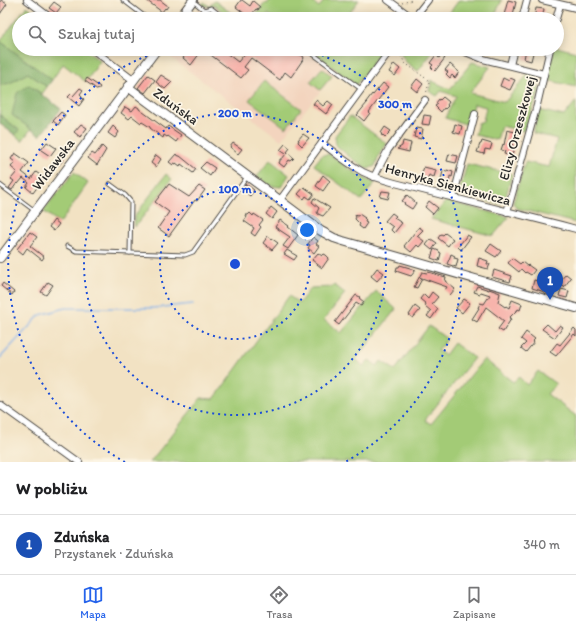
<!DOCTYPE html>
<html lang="pl">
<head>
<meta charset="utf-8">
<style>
	body { margin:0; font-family:Itim,sans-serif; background:#f2f2f2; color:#202124 }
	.you { position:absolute; left:307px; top:230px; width:14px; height:14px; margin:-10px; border:3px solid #fff; border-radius:50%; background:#1a73e8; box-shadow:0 0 0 6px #1a73e833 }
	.badge { display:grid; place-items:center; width:26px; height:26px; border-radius:50%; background:#2563eb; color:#fff; font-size:13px; font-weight:700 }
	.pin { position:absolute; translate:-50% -33px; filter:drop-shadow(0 1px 2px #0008) }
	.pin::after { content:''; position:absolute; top:21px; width:14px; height:12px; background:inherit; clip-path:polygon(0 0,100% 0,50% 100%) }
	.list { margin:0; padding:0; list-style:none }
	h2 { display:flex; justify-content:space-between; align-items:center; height:52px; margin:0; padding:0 16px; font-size:17px }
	h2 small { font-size:13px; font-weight:400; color:#757577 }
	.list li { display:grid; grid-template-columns:26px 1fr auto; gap:12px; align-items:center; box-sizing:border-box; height:60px; padding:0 16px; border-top:1px solid #e0e0e0 }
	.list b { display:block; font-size:15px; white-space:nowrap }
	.list p { margin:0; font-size:13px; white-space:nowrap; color:#757577 }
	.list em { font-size:13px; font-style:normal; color:#757577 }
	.icon { flex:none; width:22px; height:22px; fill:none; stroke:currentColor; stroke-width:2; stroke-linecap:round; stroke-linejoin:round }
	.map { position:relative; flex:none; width:576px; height:462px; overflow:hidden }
	.search { position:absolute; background:#fff; box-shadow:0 2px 10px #0003; left:12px; right:12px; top:12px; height:44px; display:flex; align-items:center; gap:10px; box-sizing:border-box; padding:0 14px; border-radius:22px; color:#757577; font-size:15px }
	.sheet { height:112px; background:#fff }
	nav { display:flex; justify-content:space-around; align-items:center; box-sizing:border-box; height:56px; border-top:1px solid #e0e0e0; background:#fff; font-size:11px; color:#757577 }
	nav a { display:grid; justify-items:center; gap:2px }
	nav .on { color:#2563eb }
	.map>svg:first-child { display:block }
</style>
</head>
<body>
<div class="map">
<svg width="576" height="462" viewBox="0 0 576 462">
	<rect width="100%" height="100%" fill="#fcf5e5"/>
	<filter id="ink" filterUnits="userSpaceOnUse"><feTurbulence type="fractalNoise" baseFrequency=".025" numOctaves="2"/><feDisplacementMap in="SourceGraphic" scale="8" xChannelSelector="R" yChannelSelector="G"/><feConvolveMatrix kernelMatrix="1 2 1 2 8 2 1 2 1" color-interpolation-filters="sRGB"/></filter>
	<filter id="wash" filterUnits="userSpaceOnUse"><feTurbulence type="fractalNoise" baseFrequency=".012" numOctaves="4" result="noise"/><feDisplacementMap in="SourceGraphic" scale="16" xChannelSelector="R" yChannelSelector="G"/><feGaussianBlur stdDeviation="0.9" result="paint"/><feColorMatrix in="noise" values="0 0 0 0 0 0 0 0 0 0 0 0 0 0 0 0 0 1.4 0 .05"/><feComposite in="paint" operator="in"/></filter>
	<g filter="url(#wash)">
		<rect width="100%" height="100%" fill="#f2e2c3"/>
		<g fill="#f3d4be">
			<path d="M215 1 239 19H191L204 2 209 6Z"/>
			<path d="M168 49H326L344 62 281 140 165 53Z"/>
		</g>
		<g fill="#a3cb76" stroke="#677b50">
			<path d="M270 0H310L319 7 325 0H359L345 19H275L268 14 266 16 263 17 260 15 257 19H253L265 3 267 4Z"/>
			<path d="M459 0H502L493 19H445Z"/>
			<path d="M215 1 239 19H232L214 5 210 7 202 5 204 2 209 6Z"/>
			<path d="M27 6 44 19H19V49H84L100 61 86 82 63 64 52 80 0 41Z"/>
			<path d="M557 47 576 52V87L547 80 554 49H557Z"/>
			<path d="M314 49H374L380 53 356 85 318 56 319 52Z"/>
			<path d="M401 49H435L418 71 406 62 399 51Z"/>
			<path d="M472 62 490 67 470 93 505 102 529 73H533C538 79 539 84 539 92L524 131 501 126 497 140 475 135 478 123 483 121 486 107 474 104 469 125 445 118 456 96 441 91 437 96 429 91 431 84 430 80 443 86 450 89Z"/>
			<path d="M322 68 332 76 320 90 310 82Z"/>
			<path d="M28 73 47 87 42 94 29 85 12 115 31 129 22 141 15 135 19 130 0 115V85L10 83Z"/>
			<path d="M264 81 301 109 286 128 249 100Z"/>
			<path d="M576 101V223L516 208 513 203 525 162 549 167 557 139 533 133 539 110 564 116Z"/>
			<path d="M350 116 387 144 380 153 375 166 368 169 351 158 336 145 335 136Z"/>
			<path d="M329 154C344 165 357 176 375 183L361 200 314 165 322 155Z"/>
			<path d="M270 160 289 175 281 187 271 186 257 176Z"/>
			<path d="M467 164 512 174 505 200 499 204 464 195 460 189Z"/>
			<path d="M74 172 88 183 60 223 43 211Z"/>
			<path d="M166 174 172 179 135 227 134 217Z"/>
			<path d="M446 201 509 217 493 236 431 219Z"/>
			<path d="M334 285 345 293 324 320 341 333 376 291 396 309 356 359 363 366 369 360 377 366 381 361 395 370 429 326 447 339 438 351 445 355 454 343 474 358 425 420 431 424 484 359 513 382 519 377 527 385 538 371 556 384 547 394 576 416V462H150L201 398 214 399 289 296 299 303 311 288 332 287Z"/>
		</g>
		<g fill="#82af67" stroke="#566d49">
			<path d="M0 41 52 80 47 87 28 73 10 83 0 85Z"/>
			<path d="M29 85 61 109 40 136 12 115 17 93Z"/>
			<path d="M0 115 19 130 15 135 0 124Z"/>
		</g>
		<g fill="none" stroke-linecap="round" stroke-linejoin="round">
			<path stroke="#7dade7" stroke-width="1.5" d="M0 358 40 315 65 308H153L193 304"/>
		</g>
		<g id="blocks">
			<g fill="#f6a49e">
				<path d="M1 0 7 4 0 14V2Z"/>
				<path d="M146 0H160L168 6 166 9 165 8 162 12Z"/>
				<path d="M241 0H242L250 6 253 1 260 7 258 10 256 9 248 19H246L243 17 245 14 236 7Z"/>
				<path d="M508 0 516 2 512 19H503Z"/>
				<path d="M54 2 61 7 56 13 49 8Z"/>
				<path d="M536 8 544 9 542 19H534Z"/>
				<path d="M190 49H203L191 65 183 58Z"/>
				<path d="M203 49H221L238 62 247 51V49H289L292 52H295L296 54 301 55 303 56 304 58 291 77 285 72 280 80 251 58 244 67 248 70 241 78Z"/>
				<path d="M526 49H534L531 61 524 59Z"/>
				<path d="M436 55 439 58 441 55 445 58 435 71 431 67 433 65 430 63Z"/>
				<path d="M394 64 400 69 395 76 389 72Z"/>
				<path d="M450 64 459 72 455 78 452 75 450 78 446 74 448 72 445 70Z"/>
				<path d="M148 75 155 80 145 93 138 88Z"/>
				<path d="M161 75 172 82 165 89 156 82Z"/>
				<path d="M87 78 100 87 98 90 85 81Z"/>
				<path d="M503 78 509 81 510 78 515 80 510 90 500 86Z"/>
				<path d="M417 79 423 84 417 92 411 87Z"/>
				<path d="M383 83 388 87 369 112 370 113 364 121 357 115 367 103 366 102 372 94 373 95Z"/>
				<path d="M80 88 83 90 80 94 82 96 81 97 84 99 79 106 68 97 71 94 73 96Z"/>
				<path d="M443 97 449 102 447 105 448 106 445 109 444 108 441 112 435 106 438 104 436 103 439 99 440 100Z"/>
				<path d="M316 100 323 106 328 101 333 105 328 112H327L326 114 321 110 313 104Z"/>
				<path d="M136 106 139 108V109L166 129 168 126 181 135 176 142 168 136 167 137 164 135 163 138 150 128V127L142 122 141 123 132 116 129 119 121 113 125 107 132 111Z"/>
				<path d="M61 112 65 115 58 125 53 121Z"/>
				<path d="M424 115 431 116 429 125 422 124Z"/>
				<path d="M81 124 87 128 80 137 74 132Z"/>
				<path d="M455 124 462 126 460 134 453 132Z"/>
				<path d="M113 126 119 132 115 138 108 133Z"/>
				<path d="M385 127 391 131 385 137 383 135 382 136 381 133Z"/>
				<path d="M416 128 423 129 421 139 414 137Z"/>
				<path d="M507 130 519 133 517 137H514L512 146 514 147 512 156 504 154 505 151 501 150 503 144 504 145Z"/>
				<path d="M303 134 309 138 302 146 298 142 299 140H298Z"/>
				<path d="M403 141 411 143 409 152 397 149 402 146Z"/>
				<path d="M482 141 492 144 490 150 485 149 484 154 477 152 480 144H481Z"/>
				<path d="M47 142 56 148 50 156 41 150Z"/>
				<path d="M233 143 242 149 238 154 230 147Z"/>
				<path d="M285 144 290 148 287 152 294 158 291 161 289 160 284 167 279 163 280 161V159H282L286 154 280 150Z"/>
				<path d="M102 146 106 150 97 165 88 158 92 153 95 155Z"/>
				<path d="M15 153 29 163 22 172 31 179 36 172 44 178 33 193 26 187 29 183 23 178 18 184 17 183 12 190 9 188 14 181 11 179 17 172 11 167 15 162 11 159Z"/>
				<path d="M62 153 66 156 59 165 55 162Z"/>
				<path d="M176 154 179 156H180L196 169 193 173 181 164 180 166 176 163V164L174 163 173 165 169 162Z"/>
				<path d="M449 154 458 156 456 163 447 161Z"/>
				<path d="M156 155 161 159 156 167 151 163Z"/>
				<path d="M206 162 215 168 210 176 200 168Z"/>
				<path d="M424 167 436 170 434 177 429 175 427 180 420 178Z"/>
				<path d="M447 170 453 172 452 177 450 176 449 183 446 182 445 183 444 181 441 180 443 171 447 172Z"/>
				<path d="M323 175 330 181 323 191 316 186Z"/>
				<path d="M169 184 189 197 199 186 205 190 197 201 195 200 169 236 158 228 169 212 155 202Z"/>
				<path d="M246 184 254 190 250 196 242 190Z"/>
				<path d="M304 187 314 194 310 199 306 196 304 199 298 194Z"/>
				<path d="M382 191 390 192 388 199 380 197Z"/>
				<path d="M407 195 416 203 412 209 404 204 405 203 402 201Z"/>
				<path d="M314 198 330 208 323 216 318 214 317 212 319 208 312 202Z"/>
				<path d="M429 201 438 208 433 214 425 207Z"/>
				<path d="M271 207 277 212 272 219 266 214Z"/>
				<path d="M250 213 253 216 254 214 263 220 259 225 261 227 255 236 251 233 254 228 244 221 247 217 246 215H248Z"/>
				<path d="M392 213 396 216 394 218 402 223 394 233 391 230 393 227 385 221Z"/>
				<path d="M359 214 365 218H364L366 220 365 222 367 223 363 229 359 226 360 224 355 219 356 217 355 215 358 216Z"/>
				<path d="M54 220 59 224 54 231 49 227Z"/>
				<path d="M280 220 289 226 288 227 298 235 288 249 283 246 290 237 275 227Z"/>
				<path d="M419 227 423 230 417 236 424 241 419 247 417 245 411 252 404 246Z"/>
				<path d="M30 232 37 237 30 246 44 257 42 260 27 248 23 254 17 249Z"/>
				<path d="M445 233 453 239 448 246 438 238 441 234 443 235Z"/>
				<path d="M467 235 471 237 461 250 458 247Z"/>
				<path d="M268 236 278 243 272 250 263 243Z"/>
				<path d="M313 237 318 241 316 244 319 246 314 253 308 248 310 245 308 244Z"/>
				<path d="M431 239 437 243 432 250 426 245Z"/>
				<path d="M491 244 501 251 496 257 486 251Z"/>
				<path d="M434 249 439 251V252L441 253 439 261 431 258Z"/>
				<path d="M287 250 297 256 294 260 284 254Z"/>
				<path d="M318 253 322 256 324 254 326 255 329 258 322 268 312 260Z"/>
				<path d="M451 254 455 256 454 258 458 259 456 267 447 264 450 257Z"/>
				<path d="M479 258 488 261 487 264H490L488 269 477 266Z"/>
				<path d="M512 258 520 264 522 262 527 266 528 265 535 270 531 275 526 272 525 273 521 269 519 272 508 263Z"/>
				<path d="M400 265 410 268 416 270 411 276 396 271 397 267H399Z"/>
				<path d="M377 268 384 273 377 281 371 276Z"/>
				<path d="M494 270 512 276 510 282 492 277Z"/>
				<path d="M422 272 427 273 428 272 446 277 445 281 455 289 450 295 445 290 447 287 419 277 422 279 417 288 414 287Z"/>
				<path d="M566 274 571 278 564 287 558 283Z"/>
				<path d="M546 277 555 283 551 294 532 288 534 280 541 282Z"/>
				<path d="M48 282 53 285 46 295 41 292Z"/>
				<path d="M3 283 14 292 12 295 1 286Z"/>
				<path d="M477 286 489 290V289L500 293 498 302 505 307 506 306 509 308 512 300 522 304 520 310 518 309 517 311H516L509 318 511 319 503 332 498 329 504 321 486 307 477 322 472 319 479 308H478L480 303 484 304 490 295 481 292 480 294 474 292Z"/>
				<path d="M561 289 569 291 567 298 559 296Z"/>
				<path d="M432 292 438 297 432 304 438 309 431 319 427 316 431 311 425 306 426 304 420 299 424 294 428 298Z"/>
				<path d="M356 295 360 297 359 298 364 302 361 306 356 303 339 325 335 322Z"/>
				<path d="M464 299 470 303 462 313 456 308Z"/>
				<path d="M415 306 420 310 413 318 409 315Z"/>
				<path d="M547 324 555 331 560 325 563 327 555 338 542 329Z"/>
				<path d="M574 328 576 330V336L574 334 556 356 550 352 557 343 560 345Z"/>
				<path d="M526 332 535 339 533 341 534 342 526 352 521 348 526 343 521 339Z"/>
			</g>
		</g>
	</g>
	<g filter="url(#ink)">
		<use href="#blocks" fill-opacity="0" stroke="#494642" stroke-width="1"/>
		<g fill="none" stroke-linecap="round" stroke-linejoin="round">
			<defs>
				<g id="service">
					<path d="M123 0 148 19"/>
					<path d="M193 1 204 10"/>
					<path d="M204 19 200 16 204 10 211 8 225 19"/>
					<path d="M306 49 361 89"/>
					<path d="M110 184 125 195 131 202 130 253"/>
					<path d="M0 185 35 211"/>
					<path d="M67 246 76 251 185 255 193 252 247 177"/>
				</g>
				<g id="minor">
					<path d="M27 0 52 19"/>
					<path d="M388 0 414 19"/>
					<path d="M542 0 576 8"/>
					<path d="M413 19 428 0"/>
					<path d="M522 19 527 0"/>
					<path d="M556 19 560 5"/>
					<path d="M92 49 133 80"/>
					<path d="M458 49 483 59 544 74"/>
					<path d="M510 65 514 49"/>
					<path d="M322 143C335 153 348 164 363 172 373 177 384 180 395 183L561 225 576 229"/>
					<path d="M374 177 388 150 425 100"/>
					<path d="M453 198 475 114"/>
					<path d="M280 200 391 49"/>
					<path d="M507 212 537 105 550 49"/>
					<path d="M0 405 79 462"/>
				</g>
				<g id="tertiary">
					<path d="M179 19 193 0"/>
					<path d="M128 87 321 231 334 238 343 241 576 308"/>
					<path d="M0 258 157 49"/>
				</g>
			</defs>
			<use href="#service" stroke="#494642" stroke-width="5"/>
			<use href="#minor" stroke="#494642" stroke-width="8"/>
			<use href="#tertiary" stroke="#494642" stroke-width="10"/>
			<g stroke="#494642" stroke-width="1" stroke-dasharray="1 3" stroke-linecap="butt">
				<path d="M402 3 412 0"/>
				<path d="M397 49 405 63 428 80 429 83 426 94"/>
			</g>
			<use href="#service" stroke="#fff" stroke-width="3"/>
			<use href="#minor" stroke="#fff" stroke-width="6"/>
			<use href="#tertiary" stroke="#fff" stroke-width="8"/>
		</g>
	</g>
	<g fill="none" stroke="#1d4ed8" stroke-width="2" stroke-dasharray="2 4">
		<circle cx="235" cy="264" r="75"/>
		<circle cx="235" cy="264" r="151"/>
		<path d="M125 462A226 226 0 0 1 165 49M305 49A226 226 0 0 1 345 462"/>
	</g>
	<g text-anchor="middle" stroke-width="3.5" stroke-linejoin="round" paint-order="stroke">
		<g font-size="14" fill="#2b2b2b" stroke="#fcf5e5">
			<text transform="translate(176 106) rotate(36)" y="5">Zduńska</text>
			<text transform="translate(517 128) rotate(-75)" y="5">Elizy Orzeszkowej</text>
			<text transform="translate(53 164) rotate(-53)" y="5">Widawska</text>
			<text transform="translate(448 184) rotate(15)" y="5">Henryka Sienkiewicza</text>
		</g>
	</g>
	<circle cx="235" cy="264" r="6" fill="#1d4ed8" stroke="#fcf5e5" stroke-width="2"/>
	<g font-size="12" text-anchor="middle" font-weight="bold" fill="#1d4ed8" stroke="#fcf5e5" stroke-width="3.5" stroke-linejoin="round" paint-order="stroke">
		<text x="395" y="108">300 m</text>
		<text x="235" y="117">200 m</text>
		<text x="235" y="193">100 m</text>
	</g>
</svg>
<div class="you"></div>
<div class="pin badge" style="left:550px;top:300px;background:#1a4fb4">1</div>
<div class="search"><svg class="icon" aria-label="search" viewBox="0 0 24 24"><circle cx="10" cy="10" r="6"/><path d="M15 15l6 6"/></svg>Szukaj tutaj</div>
</div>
<section class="sheet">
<h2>W pobliżu<small></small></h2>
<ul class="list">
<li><span class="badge" style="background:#1a4fb4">1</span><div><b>Zduńska</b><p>Przystanek · Zduńska</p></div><em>340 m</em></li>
</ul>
</section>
<nav>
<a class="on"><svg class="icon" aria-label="map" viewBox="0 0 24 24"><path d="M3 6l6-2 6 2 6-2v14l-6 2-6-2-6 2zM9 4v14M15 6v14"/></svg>Mapa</a>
<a><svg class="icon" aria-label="directions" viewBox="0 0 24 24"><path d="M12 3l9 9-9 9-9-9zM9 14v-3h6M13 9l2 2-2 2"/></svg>Trasa</a>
<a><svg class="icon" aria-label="saved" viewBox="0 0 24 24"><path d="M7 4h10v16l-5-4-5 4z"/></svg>Zapisane</a>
</nav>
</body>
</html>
